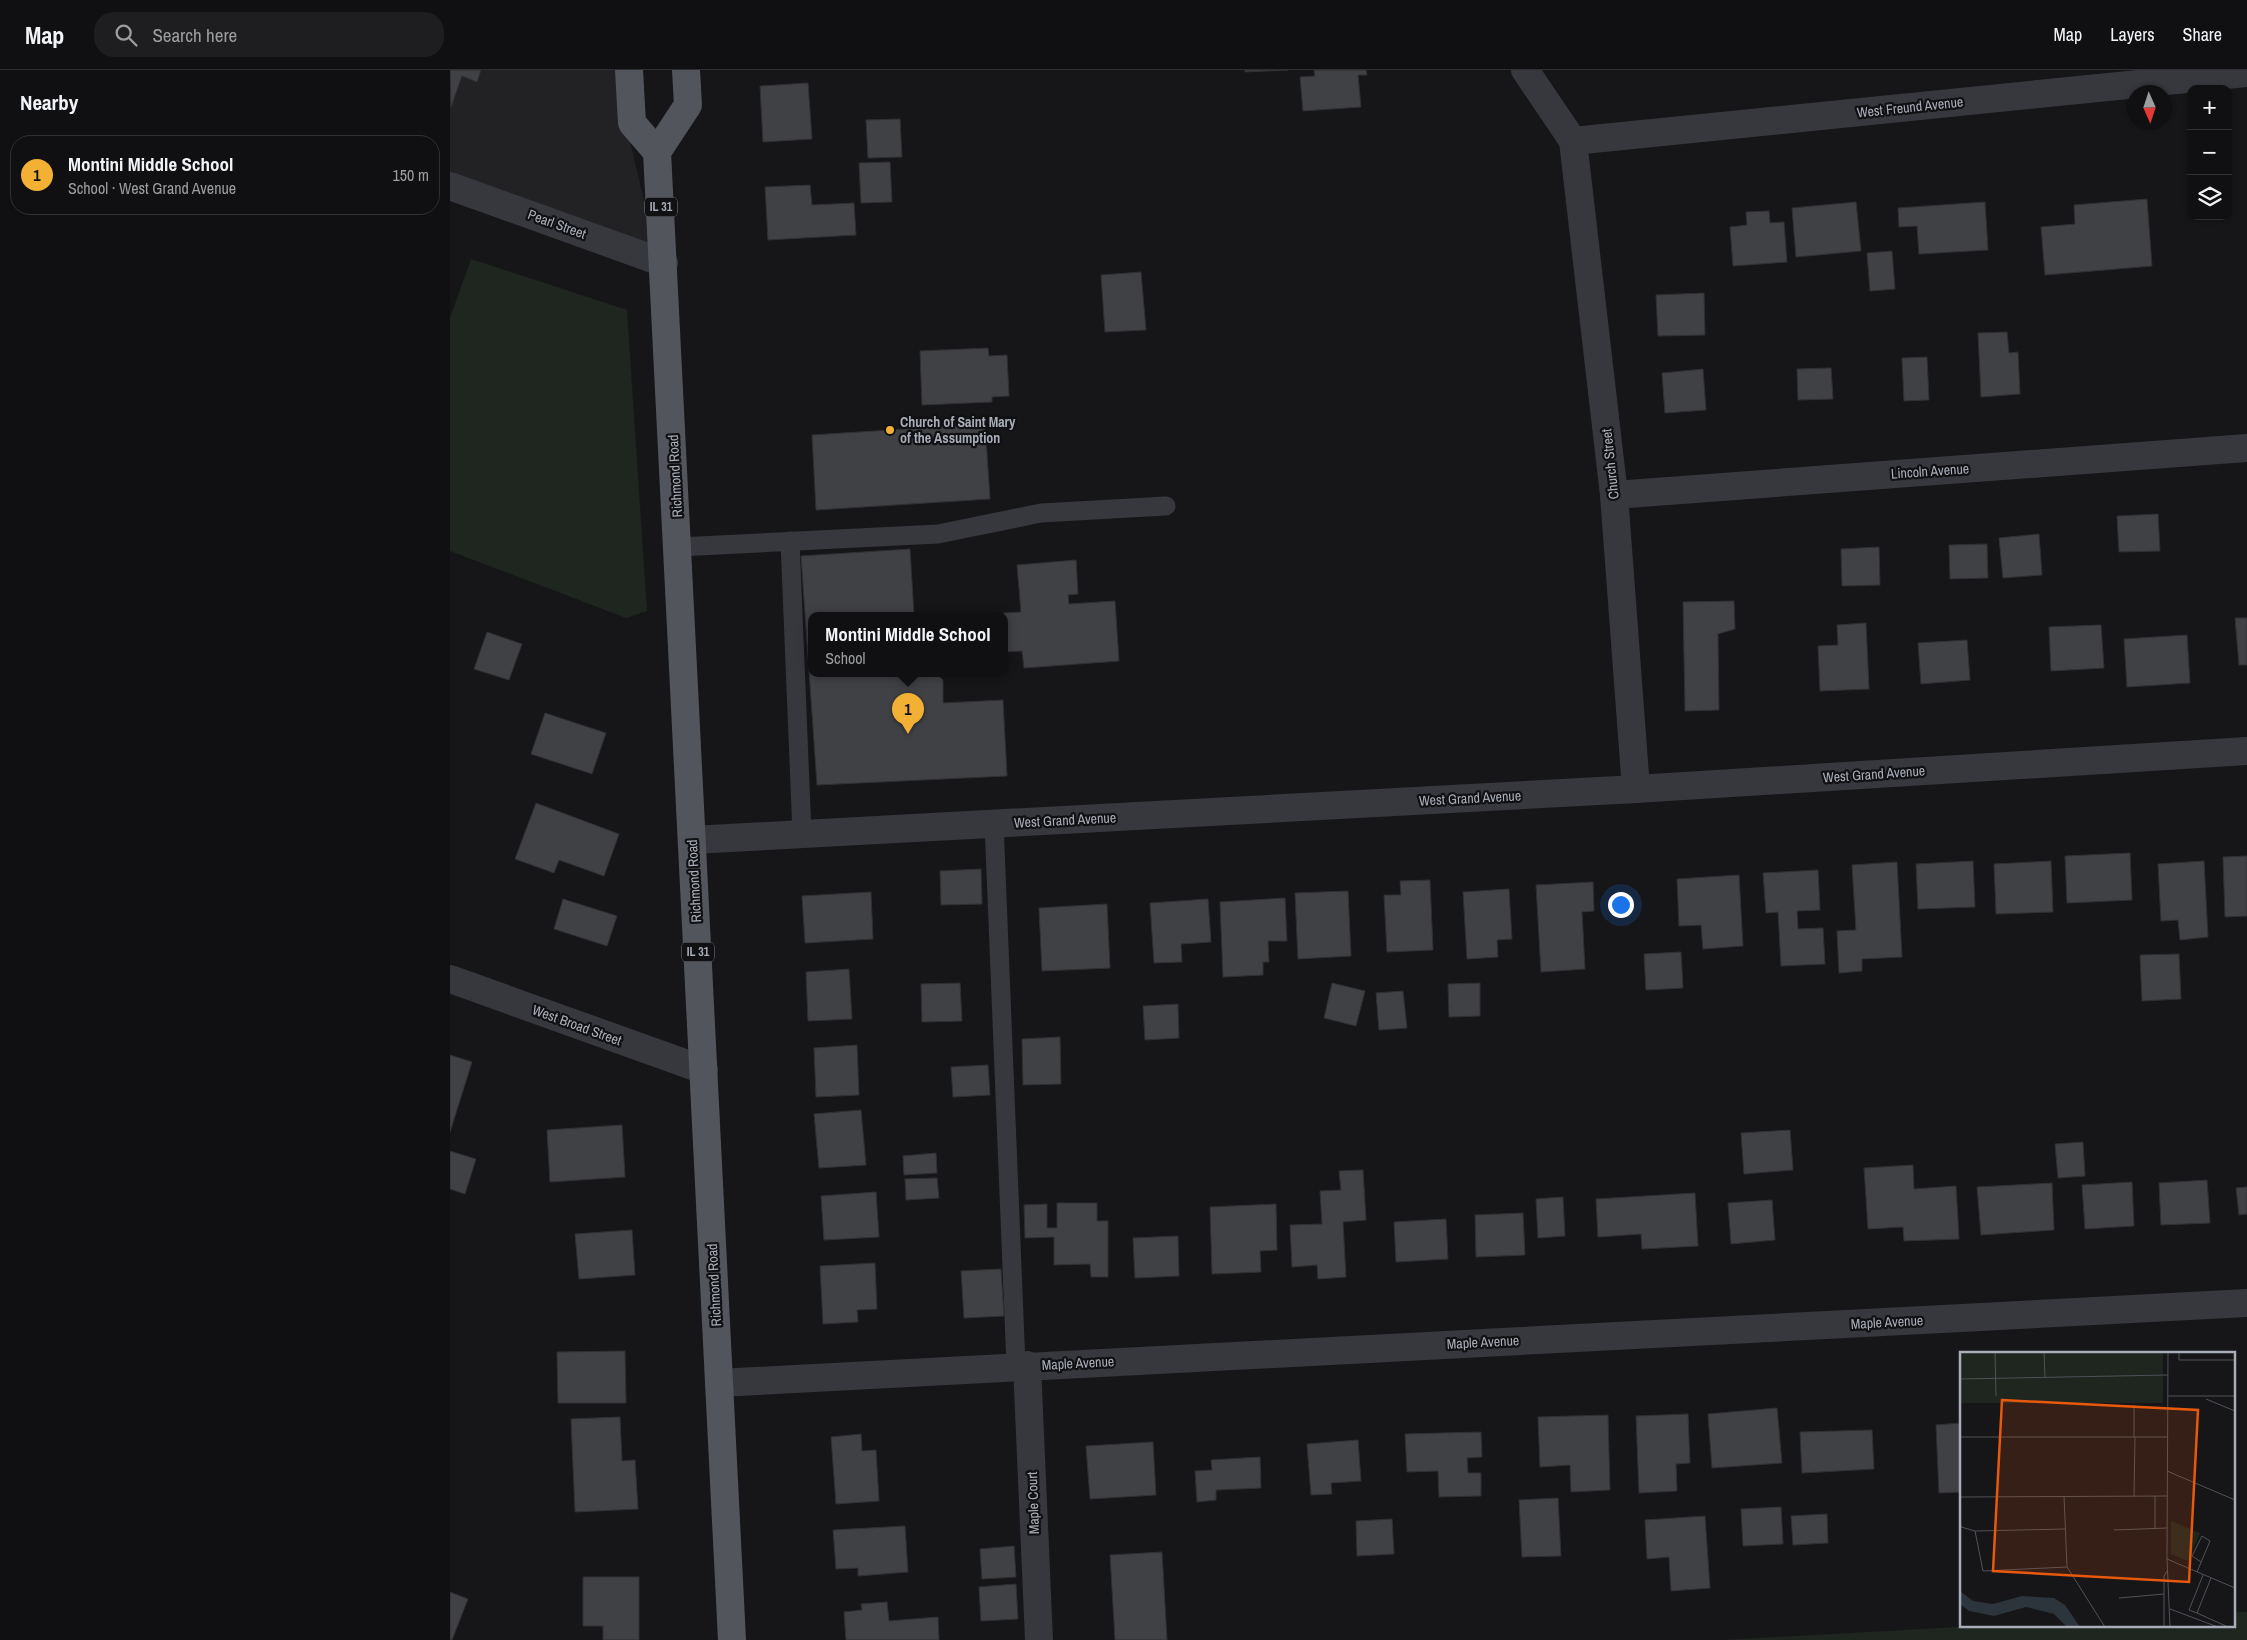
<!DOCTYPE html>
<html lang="en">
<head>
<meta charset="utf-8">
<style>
	body { margin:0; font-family:"Archivo Narrow",sans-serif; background:#1e1e20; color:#f1f3f6 }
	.controls { position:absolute; right:15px; top:15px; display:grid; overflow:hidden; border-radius:10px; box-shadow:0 1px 4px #0004 }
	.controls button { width:45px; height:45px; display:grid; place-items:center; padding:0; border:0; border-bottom:1px solid #303032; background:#101012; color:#f1f3f6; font:25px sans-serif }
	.compass { position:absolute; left:1677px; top:15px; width:45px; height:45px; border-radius:50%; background:#101012; box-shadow:0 1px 4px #0004; rotate:177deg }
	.you { position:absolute; left:1170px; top:834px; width:18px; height:18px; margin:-12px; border:4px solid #fff; border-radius:50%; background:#1a73e8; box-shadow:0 0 0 8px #1a73e833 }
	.badge { display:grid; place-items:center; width:32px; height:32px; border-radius:50%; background:#f2b134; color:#111; font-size:16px; font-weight:700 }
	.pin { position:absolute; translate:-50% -41px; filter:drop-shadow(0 1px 2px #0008) }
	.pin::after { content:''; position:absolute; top:26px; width:18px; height:15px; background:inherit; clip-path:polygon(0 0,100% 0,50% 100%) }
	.popup { position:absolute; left:358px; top:542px; width:200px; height:65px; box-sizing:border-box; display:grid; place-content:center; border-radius:10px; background:#101012; filter:drop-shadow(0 1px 4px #0005); font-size:16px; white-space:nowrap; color:#9c9d9f }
	.popup b { font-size:19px; color:#f1f3f6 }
	.popup::after { content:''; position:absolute; left:50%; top:100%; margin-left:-10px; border:10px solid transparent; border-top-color:#101012 }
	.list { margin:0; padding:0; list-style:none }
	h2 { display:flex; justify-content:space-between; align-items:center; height:65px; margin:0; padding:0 20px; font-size:21px }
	h2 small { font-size:16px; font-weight:400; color:#9c9d9f }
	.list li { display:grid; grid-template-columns:32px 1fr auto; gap:15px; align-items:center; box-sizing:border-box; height:80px; margin:0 10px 10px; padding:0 10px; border:1px solid #303032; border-radius:20px }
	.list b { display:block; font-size:19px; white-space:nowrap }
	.list p { margin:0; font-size:16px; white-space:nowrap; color:#9c9d9f }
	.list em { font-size:16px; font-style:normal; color:#9c9d9f }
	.icon { flex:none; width:28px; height:28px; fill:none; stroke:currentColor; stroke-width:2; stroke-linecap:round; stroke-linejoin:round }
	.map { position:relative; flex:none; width:1797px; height:1570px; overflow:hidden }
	header { display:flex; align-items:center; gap:30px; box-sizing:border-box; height:70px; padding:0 25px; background:#101012; border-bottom:1px solid #303032 }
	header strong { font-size:24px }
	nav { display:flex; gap:28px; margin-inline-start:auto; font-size:18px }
	.search { width:350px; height:45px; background:#1e1e20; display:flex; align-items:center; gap:12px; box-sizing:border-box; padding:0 18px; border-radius:20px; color:#9c9d9f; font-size:19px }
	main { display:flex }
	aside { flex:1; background:#101012 }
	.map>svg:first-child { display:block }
</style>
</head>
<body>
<header>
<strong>Map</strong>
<div class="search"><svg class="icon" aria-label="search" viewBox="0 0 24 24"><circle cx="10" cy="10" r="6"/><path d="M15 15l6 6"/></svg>Search here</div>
<nav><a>Map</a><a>Layers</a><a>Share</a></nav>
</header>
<main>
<aside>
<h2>Nearby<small></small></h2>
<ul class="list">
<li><span class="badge">1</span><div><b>Montini Middle School</b><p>School · West Grand Avenue</p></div><em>150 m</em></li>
</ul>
</aside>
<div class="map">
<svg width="1797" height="1570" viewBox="0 0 1797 1570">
	<rect width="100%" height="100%" fill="#161618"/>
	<path fill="#222225" d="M0 0H173L176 54 207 186 0 111Z"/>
	<g fill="#1e261f">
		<path d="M21 189 177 240 197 541 176 548 0 481V248Z"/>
		<path d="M1783 1542H1797V1570H1272L1526 1556H1783Z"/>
	</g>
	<g fill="#404145" stroke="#303034">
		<path d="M0 0H31L27 12 12 6 1 37Z"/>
		<path d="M795 0H838L795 2Z"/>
		<path d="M864 0H916L917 5H908L911 37 853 41 850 7 865 6Z"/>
		<path d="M358 13 362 69 313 72 310 16Z"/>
		<path d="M450 49 452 87 418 88 416 50Z"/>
		<path d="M440 92 442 132 411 133 409 93Z"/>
		<path d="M360 115 362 135 404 133 406 165 318 170 315 117Z"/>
		<path d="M1697 129 1702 196 1595 205 1591 157 1625 154 1624 135Z"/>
		<path d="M1406 132 1411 181 1346 187 1342 138Z"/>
		<path d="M1535 132 1538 180 1469 184 1467 156 1449 157 1448 138Z"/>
		<path d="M1319 141 1320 153 1334 152 1337 192 1283 196 1280 157 1297 155 1296 142Z"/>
		<path d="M1442 181 1445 219 1420 221 1417 183Z"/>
		<path d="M691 202 696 260 655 262 651 205Z"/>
		<path d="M1254 223 1255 265 1208 266 1206 225Z"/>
		<path d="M1557 262 1559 283 1568 282 1570 324 1531 327 1528 263Z"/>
		<path d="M538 278 539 286 557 285 559 326 542 327V332L472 335 470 281Z"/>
		<path d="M1477 287 1479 330 1454 331 1452 288Z"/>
		<path d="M1381 298 1383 329 1348 330 1347 299Z"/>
		<path d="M1253 299 1256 340 1215 343 1212 303Z"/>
		<path d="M535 354 540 429 366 440 362 365Z"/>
		<path d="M1708 444 1710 481 1669 482 1667 446Z"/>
		<path d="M1589 464 1592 505 1553 508 1549 468Z"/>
		<path d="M1537 474 1538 508 1500 509 1499 475Z"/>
		<path d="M1429 477 1430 515 1392 516 1391 479Z"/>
		<path d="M460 479 464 545H362V603H485L493 610V633L553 630 557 706 367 715 351 486Z"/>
		<path d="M626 490 628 524 618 525 619 534 665 531 669 591 574 598 572 581 555 582 554 545 553 543 571 542 567 495Z"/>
		<path d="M1284 531 1285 559 1268 564 1269 640 1235 641 1233 532Z"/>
		<path d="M1785 548H1797V595H1789Z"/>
		<path d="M1416 553 1419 619 1370 621 1368 576 1388 575 1387 555Z"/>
		<path d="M1651 555 1654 598 1601 601 1599 557Z"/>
		<path d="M37 562 72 574 59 610 24 599Z"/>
		<path d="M1737 565 1740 613 1677 617 1674 569Z"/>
		<path d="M1517 570 1520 610 1471 614 1468 573Z"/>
		<path d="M95 643 156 663 142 704 81 684Z"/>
		<path d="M86 733 169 764 154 806 109 790 104 803 65 789Z"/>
		<path d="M1680 783 1682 830 1617 833 1615 786Z"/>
		<path d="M1797 786V846L1775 847 1773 787Z"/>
		<path d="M1523 791 1525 837 1468 839 1466 794Z"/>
		<path d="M1601 791 1603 842 1546 844 1544 794Z"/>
		<path d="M1754 791 1758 867 1730 870 1728 850 1711 851 1708 794Z"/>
		<path d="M1447 792 1452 887 1412 889V901L1389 903 1387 861 1406 860 1402 795Z"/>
		<path d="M531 799 532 834 491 835 490 801Z"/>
		<path d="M1368 800 1370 840 1347 841 1348 859 1373 858 1375 894 1331 896 1328 842 1316 843 1313 803Z"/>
		<path d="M1289 805 1293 876 1253 879 1251 855 1229 856 1227 809Z"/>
		<path d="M980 810 983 880 937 882 934 825H951L950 811Z"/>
		<path d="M1143 812 1144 841 1132 842 1135 899 1091 902 1086 815Z"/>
		<path d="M1059 819 1062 869 1047 870 1048 887 1017 889 1013 822Z"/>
		<path d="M898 821 901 886 848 889 845 823Z"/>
		<path d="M421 822 423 869 355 873 352 826Z"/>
		<path d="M835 828 837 871H818L819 892H813V905L773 907 770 832Z"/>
		<path d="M113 829 167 846 157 876 104 859Z"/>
		<path d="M758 829 761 872 731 874 732 892 704 893 700 833Z"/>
		<path d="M657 834 660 898 592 901 589 838Z"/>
		<path d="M1231 882 1233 918 1196 920 1194 884Z"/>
		<path d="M1729 884 1731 929 1692 931 1690 885Z"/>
		<path d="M399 899 402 949 358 951 356 902Z"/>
		<path d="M510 913 512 951 472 952 471 914Z"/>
		<path d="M882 913 915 921 906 956 874 948Z"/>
		<path d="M1030 913V946L999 947 998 914Z"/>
		<path d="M953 921 957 958 929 960 926 923Z"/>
		<path d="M728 934 729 968 695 970 693 936Z"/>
		<path d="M610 967 611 1014 573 1015 572 969Z"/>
		<path d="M407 975 409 1025 366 1027 364 978Z"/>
		<path d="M0 985 22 992 0 1062Z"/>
		<path d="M538 995 540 1025 503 1027 501 997Z"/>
		<path d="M411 1040 416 1095 369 1098 364 1044Z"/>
		<path d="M172 1055 175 1107 100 1112 97 1060Z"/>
		<path d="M1340 1060 1343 1100 1294 1104 1291 1063Z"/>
		<path d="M1633 1072 1635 1106 1608 1108 1605 1074Z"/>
		<path d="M0 1081 26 1089 15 1124 0 1119Z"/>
		<path d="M486 1083 487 1103 454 1105 453 1086Z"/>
		<path d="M1463 1095 1464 1119 1506 1116 1509 1169 1454 1171 1453 1157 1418 1159 1414 1098Z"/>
		<path d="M913 1100 916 1150 893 1152 896 1207 868 1209 867 1195 842 1197 840 1155 872 1154 870 1121 891 1120 889 1101Z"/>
		<path d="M487 1108 489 1128 456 1130 455 1109Z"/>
		<path d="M1757 1110 1760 1153 1711 1155 1709 1113Z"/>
		<path d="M1682 1112 1684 1156 1635 1159 1632 1115Z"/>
		<path d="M1602 1113 1604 1160 1531 1165 1527 1117Z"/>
		<path d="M1797 1117V1144L1789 1145 1786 1118Z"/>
		<path d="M426 1122 429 1167 374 1170 371 1126Z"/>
		<path d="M1245 1123 1248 1176 1192 1179 1191 1164 1148 1167 1146 1129Z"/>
		<path d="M1113 1127 1115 1166 1088 1168 1086 1129Z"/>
		<path d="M1322 1130 1325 1170 1281 1174 1278 1133Z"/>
		<path d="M607 1133H647V1151H658V1207H641L640 1194 604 1195V1167L575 1168 574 1135 597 1134V1158H607Z"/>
		<path d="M826 1134 827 1180 810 1181 811 1202 762 1204 760 1137Z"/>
		<path d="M1073 1143 1075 1185 1026 1187 1025 1145Z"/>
		<path d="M996 1149 998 1189 946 1192 944 1152Z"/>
		<path d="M182 1160 185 1205 129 1209 125 1164Z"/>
		<path d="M728 1166 729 1206 685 1208 683 1168Z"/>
		<path d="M425 1193 427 1239 407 1240 408 1252 373 1254 370 1196Z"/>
		<path d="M551 1199 554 1246 514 1248 511 1201Z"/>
		<path d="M175 1281 176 1333H108L107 1282Z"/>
		<path d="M1327 1338 1332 1393 1262 1398 1258 1344Z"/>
		<path d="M1238 1344 1240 1393 1226 1394 1227 1421 1189 1423 1186 1346Z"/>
		<path d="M1158 1345 1160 1420 1121 1422 1120 1395 1090 1397 1088 1347Z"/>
		<path d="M170 1347 172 1391 185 1390 188 1439 125 1442 121 1349Z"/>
		<path d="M1511 1353V1422L1489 1423 1486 1355Z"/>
		<path d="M1422 1360 1424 1399 1352 1403 1350 1362Z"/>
		<path d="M1031 1362 1032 1387 1017 1388 1018 1403H1031V1426L989 1427 988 1401 957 1402 955 1364Z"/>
		<path d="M411 1364 412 1381 426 1380 429 1431 386 1434 381 1367Z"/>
		<path d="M908 1370 911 1411 881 1413 882 1424 861 1425 857 1374Z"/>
		<path d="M703 1372 706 1425 640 1429 636 1376Z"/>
		<path d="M810 1387 811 1418 766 1420V1430L747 1432 745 1401 762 1400 761 1390Z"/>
		<path d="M1108 1428 1111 1486 1072 1487 1069 1430Z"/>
		<path d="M1331 1437 1333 1474 1293 1476 1291 1439Z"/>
		<path d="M1377 1444 1378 1473 1343 1475 1341 1446Z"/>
		<path d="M1255 1446 1260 1518 1221 1521 1219 1487 1197 1489 1195 1450Z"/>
		<path d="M942 1449 944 1484 907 1486 906 1451Z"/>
		<path d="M455 1456 458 1502 408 1506V1498L386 1499 383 1460Z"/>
		<path d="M564 1476 566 1507 532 1509 530 1479Z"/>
		<path d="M712 1482 717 1570H665L660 1485Z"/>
		<path d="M133 1507H189V1570H153V1556H133Z"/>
		<path d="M566 1514 568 1549 531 1551 529 1517Z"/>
		<path d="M0 1522 18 1529 2 1570H0Z"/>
		<path d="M437 1532 439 1551 488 1547 489 1570H396L394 1542 412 1540 411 1534Z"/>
	</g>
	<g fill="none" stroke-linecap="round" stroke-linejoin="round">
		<g stroke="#37383d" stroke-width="19">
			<path d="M340 471 352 764"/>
			<path d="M228 477 488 464 591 443 716 436"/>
			<path d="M544 753 566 1296"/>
		</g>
		<g stroke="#37383d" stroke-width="28">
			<path d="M1075 0 1123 71 1164 425 1186 719"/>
			<path d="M1123 71 1797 3"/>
			<path d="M1164 425 1797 378"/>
			<path d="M242 770 1186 719 1797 681"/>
			<path d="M0 909 254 1000"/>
			<path d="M577 1295 589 1570"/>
			<path d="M269 1313 1797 1233"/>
		</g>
		<path stroke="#37383d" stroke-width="28" d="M0 116 214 193"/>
		<g stroke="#53555c" stroke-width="28">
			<path d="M179 0 182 53 207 82"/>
			<path d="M236 0 238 35 207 82 282 1570"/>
		</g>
	</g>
	<circle fill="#f2b134" stroke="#111113" stroke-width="2" cx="440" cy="360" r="5"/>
	<g text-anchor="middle" stroke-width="4.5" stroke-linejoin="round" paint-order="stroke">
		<g fill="#111113" stroke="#7b7e86" stroke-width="1">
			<rect x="195" y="127.5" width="32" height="19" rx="4"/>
			<rect x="232" y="872.5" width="32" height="19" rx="4"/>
		</g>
		<g font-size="12" font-weight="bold" fill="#a8adb8">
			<text x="211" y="141">IL 31</text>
			<text x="248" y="886">IL 31</text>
		</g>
		<g font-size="14" fill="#a8adb8" stroke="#111113">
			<text transform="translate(1460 37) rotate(-6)" y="5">West Freund Avenue</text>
			<text transform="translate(107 154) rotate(20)" y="5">Pearl Street</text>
			<text transform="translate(1160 394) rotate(-96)" y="5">Church Street</text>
			<text transform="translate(1480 401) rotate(-4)" y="5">Lincoln Avenue</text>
			<text transform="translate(225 406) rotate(-93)" y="5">Richmond Road</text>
			<text transform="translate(1424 704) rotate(-4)" y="5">West Grand Avenue</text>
			<text transform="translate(1020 728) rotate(-3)" y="5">West Grand Avenue</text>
			<text transform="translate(615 750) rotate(-3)" y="5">West Grand Avenue</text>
			<text transform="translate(244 811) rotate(-93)" y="5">Richmond Road</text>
			<text transform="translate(127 955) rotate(20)" y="5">West Broad Street</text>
			<text transform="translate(264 1215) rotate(-93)" y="5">Richmond Road</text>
			<text transform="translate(1437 1252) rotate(-3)" y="5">Maple Avenue</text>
			<text transform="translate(1033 1272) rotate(-3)" y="5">Maple Avenue</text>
			<text transform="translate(628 1293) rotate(-3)" y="5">Maple Avenue</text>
			<text transform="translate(583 1433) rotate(-92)" y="5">Maple Court</text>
		</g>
		<g font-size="14" font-weight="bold" fill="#a8adb8" stroke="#111113" text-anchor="start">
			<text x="450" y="357">Church of Saint Mary<tspan x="450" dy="16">of the Assumption</tspan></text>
		</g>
	</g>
	<g transform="translate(1510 1282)">
		<rect width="275" height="275" fill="#161618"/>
		<path d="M0 0H203V51H0ZM211 169 240 181 228 209 211 202Z" fill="#1e261f"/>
		<path d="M0 239 13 249 33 252 62 244 94 246 105 253 120 275H107L94 262 66 255 34 264 9 259 0 252Z" fill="#2c353c"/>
		<path fill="none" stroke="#505258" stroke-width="1" d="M0 0V36M35 0 36 44M84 0 85 25M208 0 207 207 210 275M219 0V8H275M0 27 208 23M208 44H275M246 47 275 59M0 85H207M174 85V53M207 119 275 148M0 129V150M104 144 107 215 145 275M174 144 175 85M0 145 207 144M0 170 1 175 15 179 23 219 107 215M195 176V144M154 178 207 176M15 179 105 177M207 207 275 236M237 220 250 189 242 184 232 204 241 210M251 226 237 261 268 275M159 246 204 242M210 257 258 275M237 261 229 258 243 223M204 275V224L207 219"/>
		<path fill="#e8590c" fill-opacity="0.15" stroke="#e8590c" stroke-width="2.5" d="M42 48 238 58 229 230 33 219Z"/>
		<rect width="275" height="275" fill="none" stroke="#a8adb8" stroke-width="2.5"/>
	</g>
</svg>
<div class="controls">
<button>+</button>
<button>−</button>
<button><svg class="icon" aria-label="layers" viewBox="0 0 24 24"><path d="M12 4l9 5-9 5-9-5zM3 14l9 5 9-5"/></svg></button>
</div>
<svg class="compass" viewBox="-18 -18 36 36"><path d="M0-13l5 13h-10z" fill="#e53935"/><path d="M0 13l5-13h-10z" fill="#9c9d9f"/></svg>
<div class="you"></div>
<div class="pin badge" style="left:458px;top:664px">1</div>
<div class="popup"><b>Montini Middle School</b>School</div>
</div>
</main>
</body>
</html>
